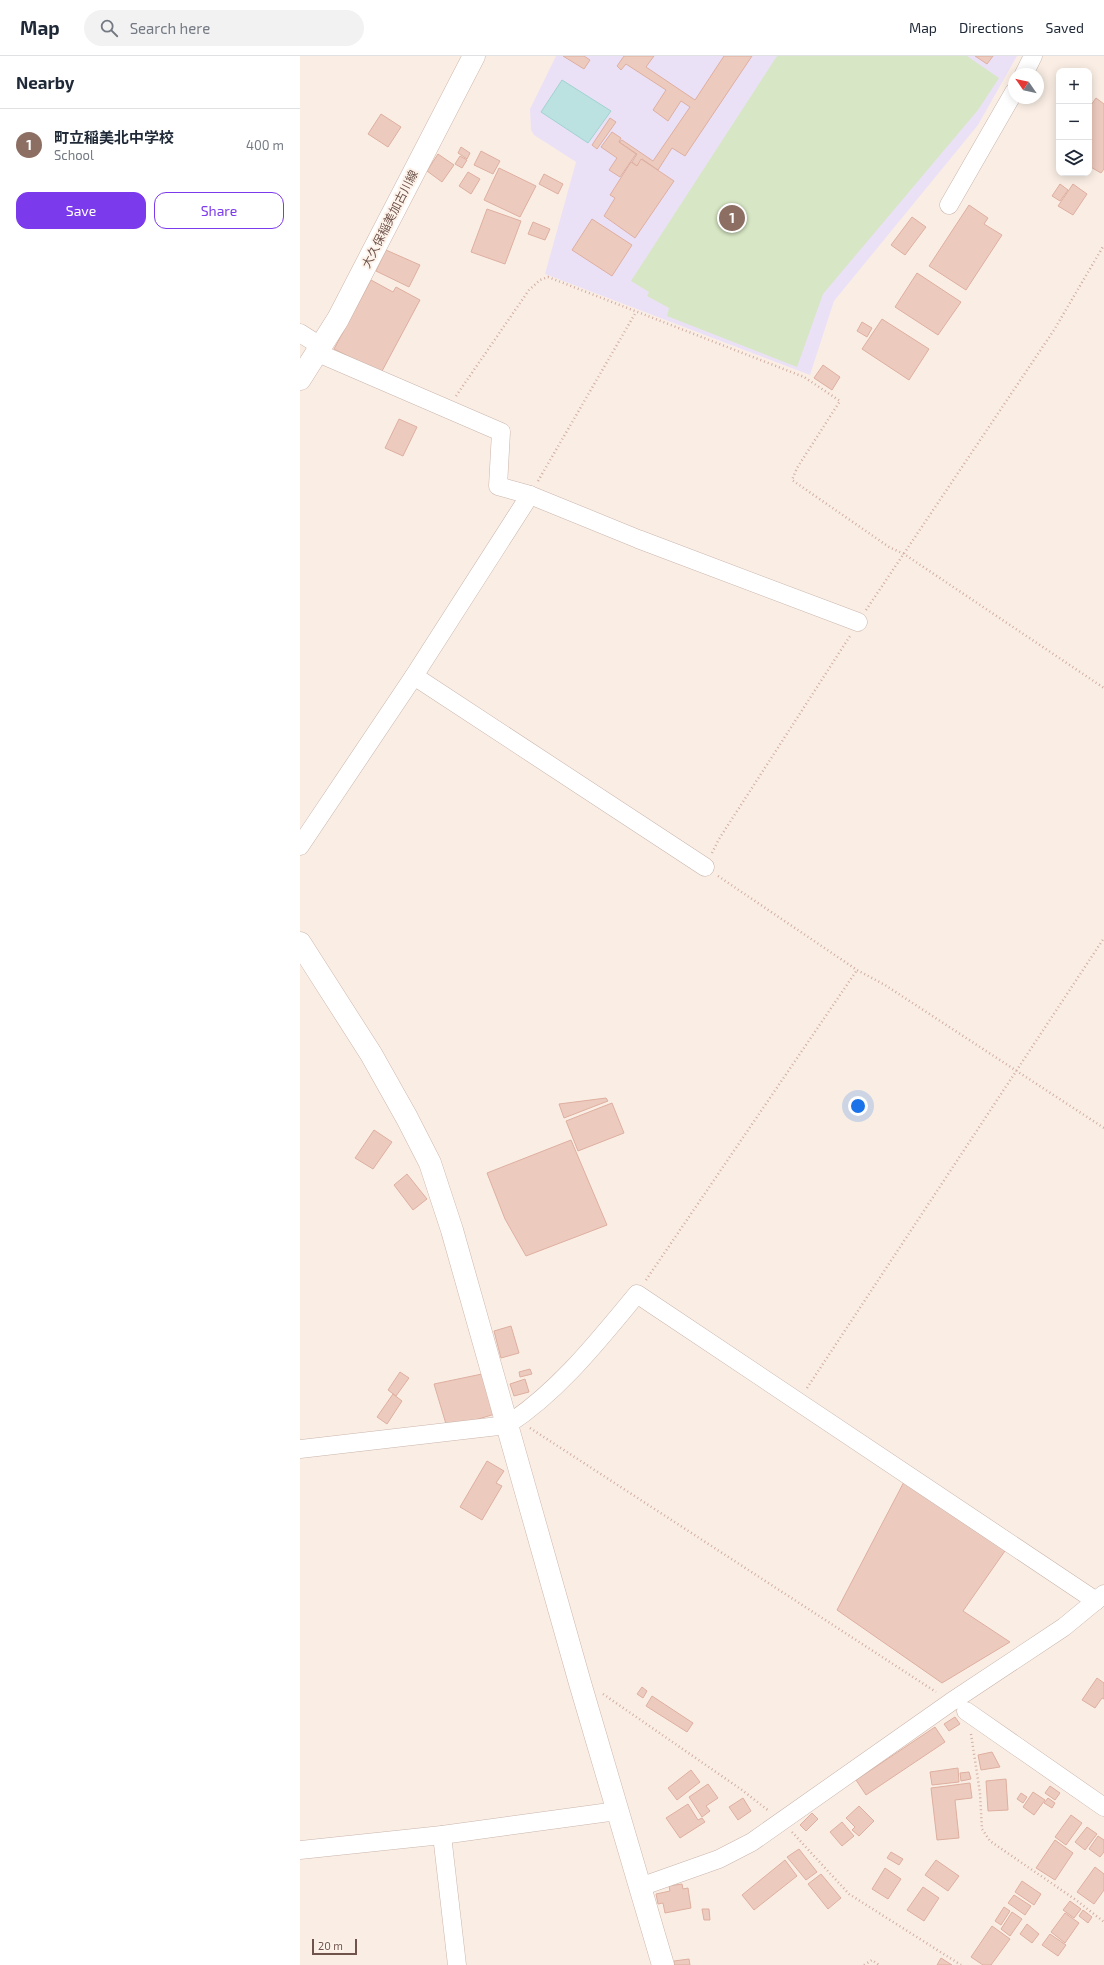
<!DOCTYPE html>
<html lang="en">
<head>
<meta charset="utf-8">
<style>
	body { margin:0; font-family:"Exo 2","Noto Sans JP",sans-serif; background:#f2f2f3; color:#1f2937 }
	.controls { position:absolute; right:12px; top:12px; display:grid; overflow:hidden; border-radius:8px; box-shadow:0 2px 10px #0003 }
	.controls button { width:36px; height:36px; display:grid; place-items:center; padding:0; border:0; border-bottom:1px solid #e0e1e3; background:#fff; color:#1f2937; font:20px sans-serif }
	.compass { position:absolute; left:708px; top:12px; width:36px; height:36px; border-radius:50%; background:#fff; box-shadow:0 2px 10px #0003; rotate:304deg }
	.scale { position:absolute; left:12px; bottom:10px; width:45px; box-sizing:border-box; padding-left:4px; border:2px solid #70544c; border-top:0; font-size:11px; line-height:14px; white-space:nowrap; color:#70544c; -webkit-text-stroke:3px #fdf3ea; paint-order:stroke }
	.you { position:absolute; left:558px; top:1050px; width:14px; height:14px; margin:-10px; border:3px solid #fff; border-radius:50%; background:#1a73e8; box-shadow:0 0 0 6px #1a73e833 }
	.badge { display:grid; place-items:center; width:26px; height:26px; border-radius:50%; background:#7c3aed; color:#fff; font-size:13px; font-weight:700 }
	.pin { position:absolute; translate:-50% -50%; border:2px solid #fff; box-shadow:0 1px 4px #0006 }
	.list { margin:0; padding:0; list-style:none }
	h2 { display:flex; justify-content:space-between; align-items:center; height:52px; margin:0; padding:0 16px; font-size:17px }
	h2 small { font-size:13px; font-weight:400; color:#747a83 }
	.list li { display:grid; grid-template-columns:26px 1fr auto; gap:12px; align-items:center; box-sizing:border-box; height:72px; padding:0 16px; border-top:1px solid #e0e1e3 }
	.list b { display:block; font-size:15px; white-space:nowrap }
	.list p { margin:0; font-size:13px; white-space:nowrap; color:#747a83 }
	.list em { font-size:13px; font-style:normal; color:#747a83 }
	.actions { display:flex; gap:8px; padding:12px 16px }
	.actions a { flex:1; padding:9px 0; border:1px solid #7c3aed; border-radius:12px; text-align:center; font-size:14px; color:#7c3aed }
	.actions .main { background:#7c3aed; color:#fff }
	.icon { flex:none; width:22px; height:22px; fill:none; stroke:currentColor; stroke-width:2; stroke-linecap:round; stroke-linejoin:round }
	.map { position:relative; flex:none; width:804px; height:1909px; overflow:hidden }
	header { display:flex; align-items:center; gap:24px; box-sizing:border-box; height:56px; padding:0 20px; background:#fff; border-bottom:1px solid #e0e1e3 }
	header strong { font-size:19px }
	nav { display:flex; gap:22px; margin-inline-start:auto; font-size:14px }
	.search { width:280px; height:36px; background:#f2f2f3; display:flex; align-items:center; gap:10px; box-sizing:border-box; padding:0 14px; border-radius:22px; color:#747a83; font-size:15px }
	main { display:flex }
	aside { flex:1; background:#fff }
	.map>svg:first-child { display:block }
</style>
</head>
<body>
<header>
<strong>Map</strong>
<div class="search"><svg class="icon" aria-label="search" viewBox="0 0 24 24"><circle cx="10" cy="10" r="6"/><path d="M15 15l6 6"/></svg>Search here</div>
<nav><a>Map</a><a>Directions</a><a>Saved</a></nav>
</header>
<main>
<aside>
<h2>Nearby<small></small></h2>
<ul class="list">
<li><span class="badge" style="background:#8d6e63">1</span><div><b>町立稲美北中学校</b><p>School</p></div><em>400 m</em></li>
</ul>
<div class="actions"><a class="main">Save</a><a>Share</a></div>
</aside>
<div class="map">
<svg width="804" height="1909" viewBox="0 0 804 1909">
	<rect width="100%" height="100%" fill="#faeee4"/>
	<path fill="#ebe1f6" d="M256 0H717L678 69 534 245 510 319 245 218 276 106 234 79 231 74 230 53Z"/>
	<path fill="#d7e6c4" d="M477 0H667L699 22 678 54 523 238 497 311 367 260 369 252 347 240 349 236 331 225Z"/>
	<path fill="#bbe1e1" stroke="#a2d2d2" d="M262 24 311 55 288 87 241 56Z"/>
	<g fill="#edcabe" stroke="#deafa0">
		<path d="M263 0H284L290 4 284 13Z"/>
		<path d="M354 0 346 11 395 44 424 0H452L385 100 372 92 358 114 342 103 337 110 332 106 337 98 319 86 322 84 353 105 390 51 381 45 368 65 353 54 366 34 326 8 321 14 317 10 324 0Z"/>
		<path d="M675 0H693L687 8Z"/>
		<path d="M796 42 804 48V113L801 117 789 110V52Z"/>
		<path d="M81 58 101 71 88 91 68 78Z"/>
		<path d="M310 62 316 66 297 93 292 89Z"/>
		<path d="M312 76 321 82 319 86 336 98 320 121 309 114 317 102 301 91Z"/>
		<path d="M161 91 170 97 167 103 158 97Z"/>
		<path d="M181 95 200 105 193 118 174 109Z"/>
		<path d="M138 98 154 109 142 126 127 115Z"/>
		<path d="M160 100 167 104 162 112 155 108Z"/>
		<path d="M341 103 374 125 335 182 304 160 315 142 310 139 331 106 337 110Z"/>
		<path d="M199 112 236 130 220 161 184 144Z"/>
		<path d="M168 116 180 123 171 138 159 130Z"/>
		<path d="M244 118 263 128 258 138 239 128Z"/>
		<path d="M760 128 768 134 760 145 752 140Z"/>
		<path d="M773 128 787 138 773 159 758 150Z"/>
		<path d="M669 149 688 162 684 168 702 179 666 234 629 210Z"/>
		<path d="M187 153 221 165 205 208 171 196Z"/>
		<path d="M612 161 626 171 605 199 591 189Z"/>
		<path d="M292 163 332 189 312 220 272 194Z"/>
		<path d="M233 166 250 173 245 184 228 178Z"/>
		<path d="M86 194 120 209 109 231 76 215Z"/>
		<path d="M617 217 661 246 638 279 595 251Z"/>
		<path d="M71 224 93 236 96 231 120 244 81 317 34 293Z"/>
		<path d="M582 263 629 293 609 324 562 293Z"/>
		<path d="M562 266 572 272 567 281 557 275Z"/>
		<path d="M523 309 540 321 532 334 514 322Z"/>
		<path d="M99 363 117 371 103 400 85 392Z"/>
		<path d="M306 1042 308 1045 264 1062 259 1048Z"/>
		<path d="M312 1047 324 1077 278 1095 266 1065Z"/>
		<path d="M74 1074 92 1086 73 1113 55 1102Z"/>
		<path d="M271 1084 307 1169 226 1200 205 1163 187 1117Z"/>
		<path d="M107 1118 127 1143 113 1154 94 1129Z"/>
		<path d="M211 1270 219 1297 201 1302 194 1275Z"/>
		<path d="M230 1313 232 1318 220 1321 219 1316Z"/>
		<path d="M100 1316 109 1322 96 1340 88 1334Z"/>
		<path d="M182 1318 195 1358 165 1367 146 1368 134 1328Z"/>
		<path d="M225 1323 229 1336 214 1340 210 1328Z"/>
		<path d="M93 1338 102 1345 87 1368 77 1361Z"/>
		<path d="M187 1405 204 1415 196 1427 202 1430 182 1464 160 1451Z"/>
		<path d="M606 1422 707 1492 663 1555 710 1586 642 1627 537 1554Z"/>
		<path d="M797 1622 804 1627V1643L802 1642 795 1652 782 1644Z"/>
		<path d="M342 1631 347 1635 343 1642 337 1638Z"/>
		<path d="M352 1640 393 1667 387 1676 346 1650Z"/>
		<path d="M655 1661 660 1668 649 1675 644 1668Z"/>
		<path d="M635 1671 645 1686 566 1739 556 1724Z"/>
		<path d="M692 1696 700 1711 681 1714 678 1699Z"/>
		<path d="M658 1712 659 1726 632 1729 630 1716Z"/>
		<path d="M391 1714 400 1726 377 1744 368 1732Z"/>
		<path d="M669 1716 671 1723 661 1725 660 1717Z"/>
		<path d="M706 1723 708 1754 688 1755 686 1725Z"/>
		<path d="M670 1727 672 1742 655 1744 659 1782 637 1784 631 1732Z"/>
		<path d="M408 1728 418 1742 406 1750 410 1755 402 1761 389 1741Z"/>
		<path d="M750 1730 760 1737 755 1744 745 1737Z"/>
		<path d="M733 1736 745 1744 734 1759 723 1751Z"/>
		<path d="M721 1737 727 1741 723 1747 717 1743Z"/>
		<path d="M443 1742 451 1755 438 1764 429 1751Z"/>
		<path d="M748 1742 755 1747 752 1752 744 1747Z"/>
		<path d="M388 1748 398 1764 402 1762 405 1766 380 1782 366 1762Z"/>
		<path d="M559 1750 574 1765 559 1780 552 1774 555 1771 546 1762Z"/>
		<path d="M512 1757 518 1763 506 1775 500 1769Z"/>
		<path d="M771 1759 782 1767 766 1789 755 1781Z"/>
		<path d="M542 1766 554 1780 542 1790 530 1776Z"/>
		<path d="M787 1771 797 1778 785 1794 775 1786Z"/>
		<path d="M798 1780 804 1784V1796L800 1801 789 1793Z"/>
		<path d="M755 1784 773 1797 755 1824 736 1812Z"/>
		<path d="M499 1793 517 1816 506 1824 487 1801Z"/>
		<path d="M591 1796 603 1803 599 1809 587 1802Z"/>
		<path d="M485 1804 497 1820 454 1854 442 1839Z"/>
		<path d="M636 1804 659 1820 648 1835 625 1819Z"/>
		<path d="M795 1811 804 1818V1834L794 1848 777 1836Z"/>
		<path d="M585 1812 601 1823 588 1843 572 1833Z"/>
		<path d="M521 1818 541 1842 528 1853 508 1828Z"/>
		<path d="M722 1825 741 1838 734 1849 715 1836Z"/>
		<path d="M382 1828 383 1833 388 1832 391 1852 365 1857 363 1847 358 1848 356 1838 370 1835 369 1830Z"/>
		<path d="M623 1831 639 1842 624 1865 607 1854Z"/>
		<path d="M714 1839 731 1850 725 1859 708 1847Z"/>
		<path d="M770 1845 781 1853 774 1862 763 1854Z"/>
		<path d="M704 1851 710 1855 701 1869 695 1865Z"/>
		<path d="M402 1853H409L410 1864H404Z"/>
		<path d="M783 1854 792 1861 788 1867 779 1860Z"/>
		<path d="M712 1856 722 1863 710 1880 701 1873Z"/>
		<path d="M765 1857 779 1867 765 1887 751 1876Z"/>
		<path d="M727 1868 739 1878 732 1887 720 1878Z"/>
		<path d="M692 1870 710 1883 691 1909H683L671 1901Z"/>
		<path d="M750 1878 766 1889 758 1900 742 1889Z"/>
		<path d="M641 1902 652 1909H637Z"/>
		<path d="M389 1903 390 1909H374V1905Z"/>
	</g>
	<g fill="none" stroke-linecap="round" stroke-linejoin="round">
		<defs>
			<g id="street">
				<path d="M724 18 733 0"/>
				<path d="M649 149 714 36"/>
				<path d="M0 277 22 291"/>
				<path d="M18 297 201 376 198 430 230 439 338 483 558 566"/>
				<path d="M114 620 405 811"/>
				<path d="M0 790 114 620 230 439"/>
				<path d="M0 1393 207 1369C259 1335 298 1285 337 1238L796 1545"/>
				<path d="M666 1655 804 1751"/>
				<path d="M142 1779 157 1909"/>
				<path d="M0 1794 142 1779 317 1755"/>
				<path d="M340 1831 419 1803 452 1786 651 1646 764 1571 804 1538"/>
			</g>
			<g id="secondary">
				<path d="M0 323 38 263 174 0"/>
				<path d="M0 887 71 998 107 1062 130 1107 152 1174 280 1627 363 1909"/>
			</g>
		</defs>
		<use href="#street" stroke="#cab5ac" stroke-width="19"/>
		<use href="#secondary" stroke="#cfb6ac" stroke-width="23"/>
		<g stroke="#d1ada2" stroke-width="2.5" stroke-dasharray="1 3" stroke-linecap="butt">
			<path d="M156 340 229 234 240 224 248 221 504 321 540 345 497 412 492 424 589 491 604 498 804 632"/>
			<path d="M238 425 336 256"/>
			<path d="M566 554 754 274 804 189"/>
			<path d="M412 797 419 783 550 580"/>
			<path d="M418 820 557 914 585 929 804 1072"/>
			<path d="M346 1224 557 914"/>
			<path d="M507 1332 804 882"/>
			<path d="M230 1372 636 1636"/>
			<path d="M303 1638 442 1734 469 1755"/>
			<path d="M671 1678 680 1737 682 1773 690 1785 776 1844 804 1866"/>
			<path d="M492 1776 549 1838 661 1909"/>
			<path d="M564 1909 572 1904 579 1909"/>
		</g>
		<use href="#street" stroke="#fff" stroke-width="18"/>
		<use href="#secondary" stroke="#fff" stroke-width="22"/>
	</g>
	<g text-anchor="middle" stroke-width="4" stroke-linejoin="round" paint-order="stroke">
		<g font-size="12" fill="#70544c" stroke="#fdf3ea">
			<text transform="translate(90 163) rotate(-63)" y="4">大久保稲美加古川線</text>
		</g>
	</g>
</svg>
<div class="controls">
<button>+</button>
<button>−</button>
<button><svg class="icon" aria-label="layers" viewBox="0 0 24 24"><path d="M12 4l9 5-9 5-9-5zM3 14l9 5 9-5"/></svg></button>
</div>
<svg class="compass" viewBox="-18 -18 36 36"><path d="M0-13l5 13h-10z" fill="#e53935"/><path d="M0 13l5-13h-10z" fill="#747a83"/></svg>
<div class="scale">20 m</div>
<div class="you"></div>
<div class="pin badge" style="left:432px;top:162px;background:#8d6e63">1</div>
</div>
</main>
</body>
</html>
